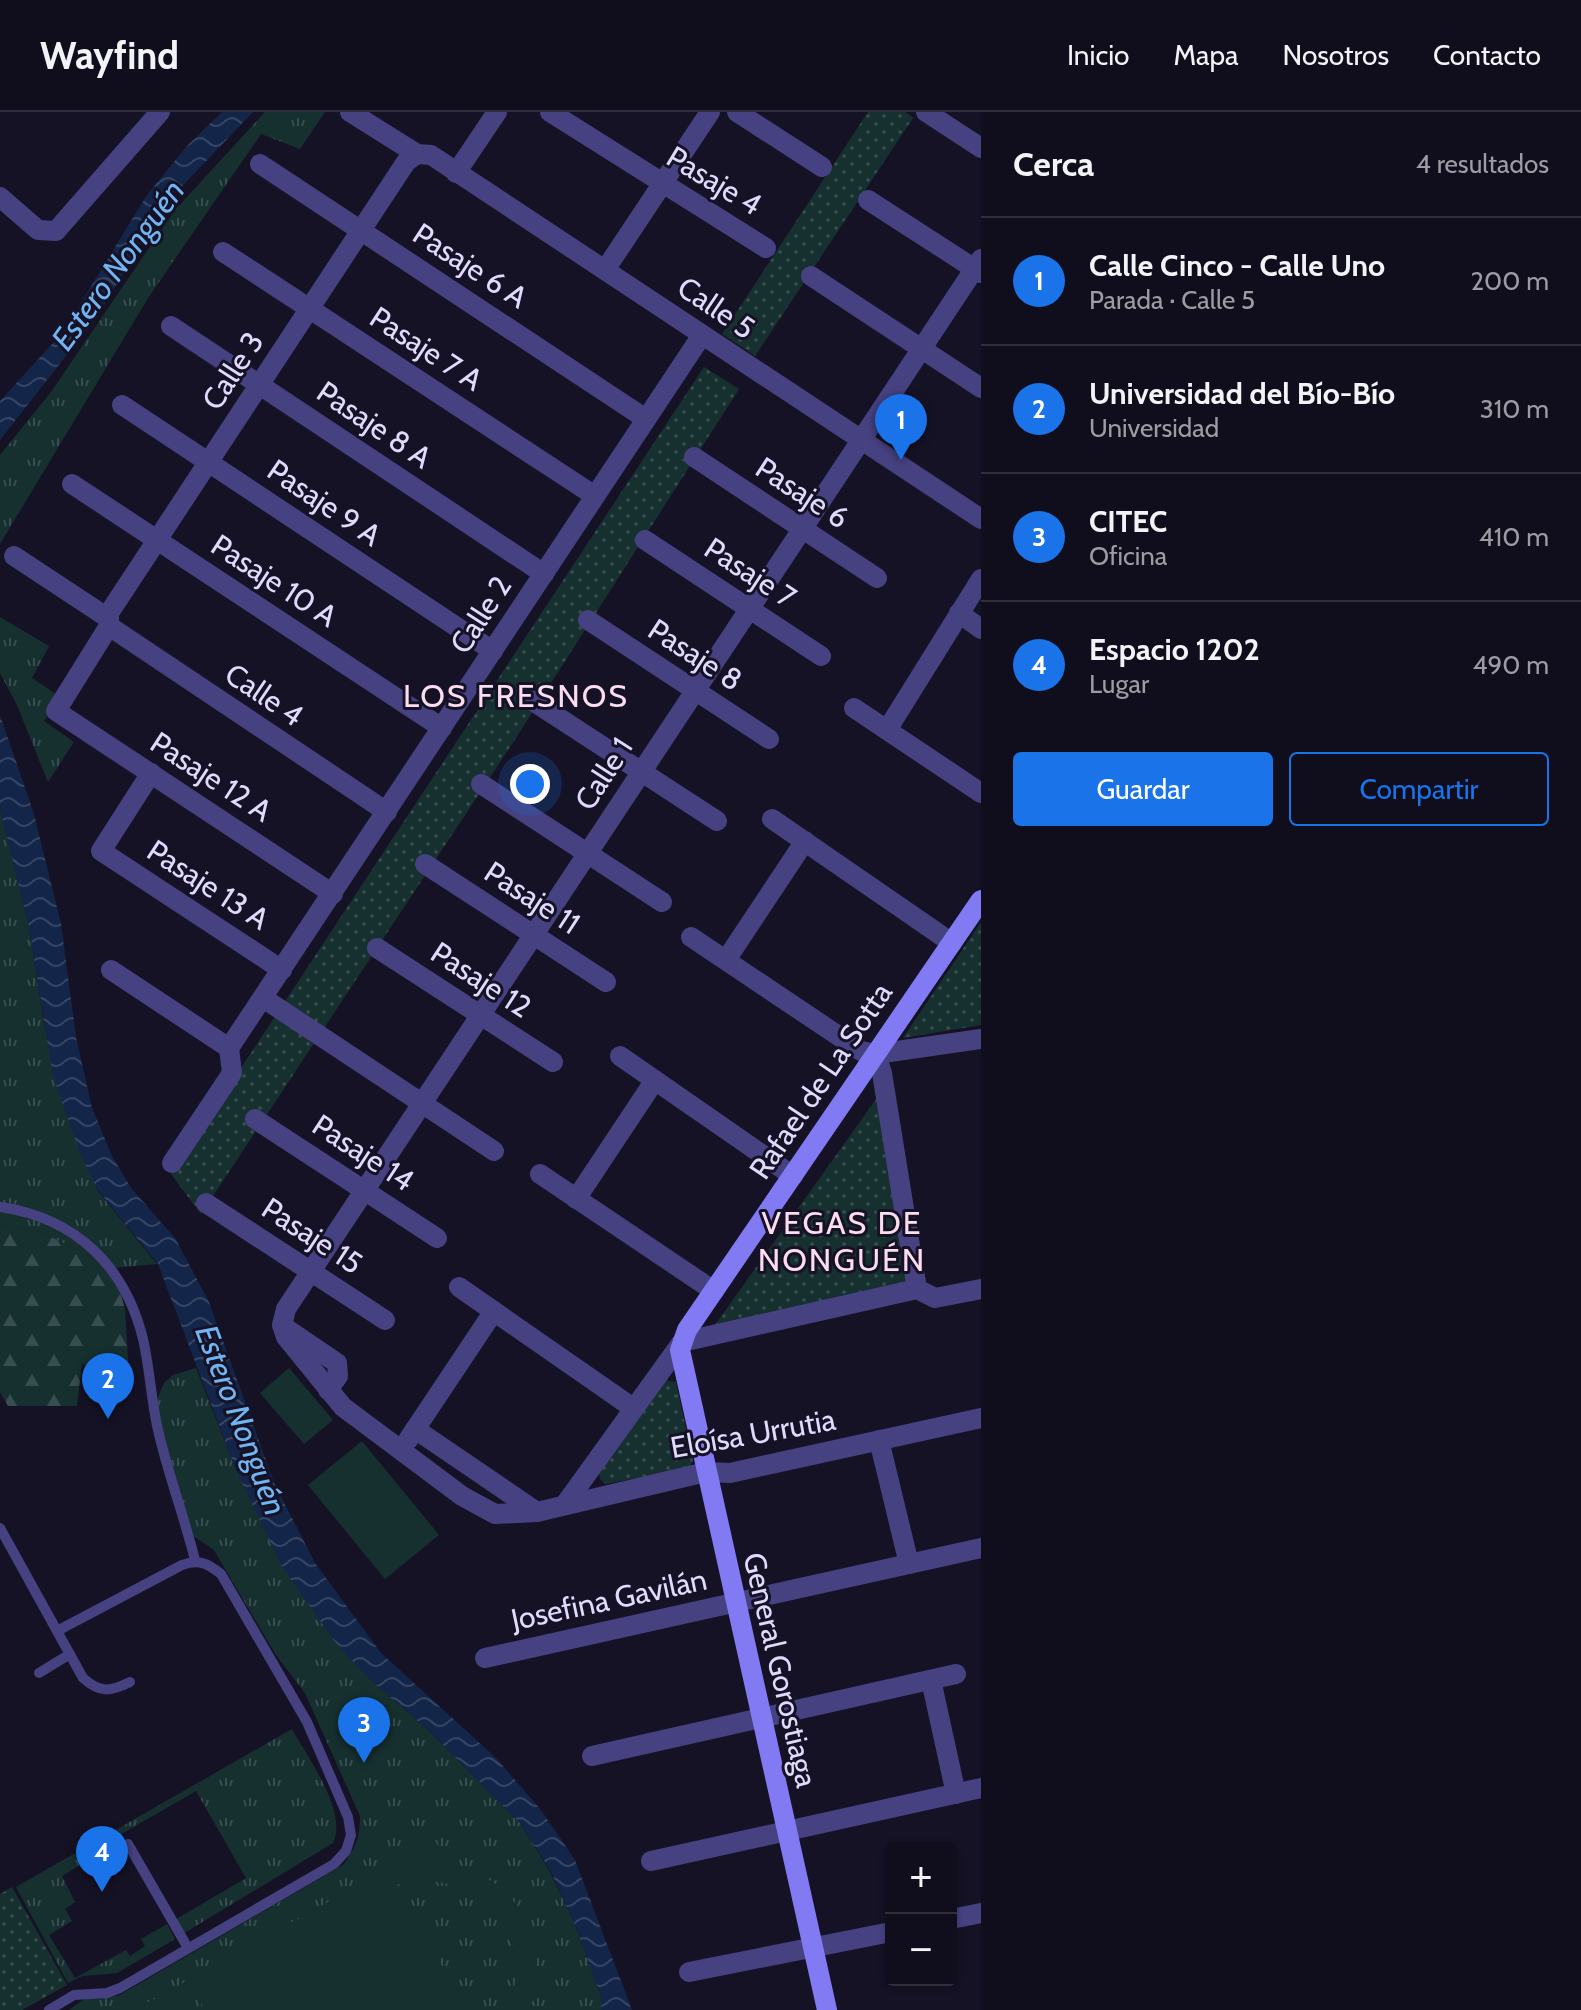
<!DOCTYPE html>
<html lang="es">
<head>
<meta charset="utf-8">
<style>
	body { margin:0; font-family:Cabin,sans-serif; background:#1e1c29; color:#f1f3f6 }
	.controls { position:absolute; right:24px; bottom:24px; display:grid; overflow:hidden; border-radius:8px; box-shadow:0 2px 6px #0004 }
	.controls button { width:72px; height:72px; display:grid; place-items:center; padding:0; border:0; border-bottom:2px solid #302e3b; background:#100e1c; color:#f1f3f6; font:40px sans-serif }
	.you { position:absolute; left:530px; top:672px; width:28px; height:28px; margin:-20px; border:6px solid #fff; border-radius:50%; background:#1a73e8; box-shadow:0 0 0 12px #1a73e833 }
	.badge { display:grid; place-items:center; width:52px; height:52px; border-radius:50%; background:#1a73e8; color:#fff; font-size:26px; font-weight:700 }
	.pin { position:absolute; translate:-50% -66px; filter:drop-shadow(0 2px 4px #0008) }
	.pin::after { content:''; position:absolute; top:42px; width:28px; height:24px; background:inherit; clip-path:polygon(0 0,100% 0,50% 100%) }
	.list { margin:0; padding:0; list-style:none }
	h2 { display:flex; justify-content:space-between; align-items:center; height:104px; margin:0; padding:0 32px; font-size:34px }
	h2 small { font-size:26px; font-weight:400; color:#9c9ca3 }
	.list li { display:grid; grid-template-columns:52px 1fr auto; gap:24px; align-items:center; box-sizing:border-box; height:128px; padding:0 32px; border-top:2px solid #302e3b }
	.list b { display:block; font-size:30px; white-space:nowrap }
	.list p { margin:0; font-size:26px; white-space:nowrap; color:#9c9ca3 }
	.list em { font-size:26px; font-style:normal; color:#9c9ca3 }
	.actions { display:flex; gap:16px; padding:24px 32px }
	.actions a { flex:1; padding:18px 0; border:2px solid #1a73e8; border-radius:8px; text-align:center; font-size:28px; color:#1a73e8 }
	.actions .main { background:#1a73e8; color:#fff }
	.map { position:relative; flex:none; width:981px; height:1898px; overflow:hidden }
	header { display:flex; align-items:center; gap:48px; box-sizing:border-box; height:112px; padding:0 40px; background:#100e1c; border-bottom:2px solid #302e3b }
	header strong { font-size:38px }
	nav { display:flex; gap:44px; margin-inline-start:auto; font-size:28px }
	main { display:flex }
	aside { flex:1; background:#100e1c }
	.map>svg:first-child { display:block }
</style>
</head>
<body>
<header>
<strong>Wayfind</strong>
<nav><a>Inicio</a><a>Mapa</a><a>Nosotros</a><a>Contacto</a></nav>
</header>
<main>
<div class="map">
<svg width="981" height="1898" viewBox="0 0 981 1898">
	<defs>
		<pattern id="grass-tufts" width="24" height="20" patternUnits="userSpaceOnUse" patternTransform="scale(2)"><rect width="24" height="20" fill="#163030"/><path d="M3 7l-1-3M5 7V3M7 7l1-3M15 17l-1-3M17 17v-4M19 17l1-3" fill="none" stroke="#384d4f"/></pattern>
		<pattern id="forest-firs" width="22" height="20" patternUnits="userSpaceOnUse" patternTransform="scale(2)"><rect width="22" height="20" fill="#163030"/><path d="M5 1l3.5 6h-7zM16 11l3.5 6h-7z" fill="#384d4f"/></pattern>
		<pattern id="park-dots" width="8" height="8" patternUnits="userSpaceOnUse" patternTransform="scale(2)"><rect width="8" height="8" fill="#163030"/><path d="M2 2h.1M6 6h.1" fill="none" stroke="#384d4f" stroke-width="1.8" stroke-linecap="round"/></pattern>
		<pattern id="water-waves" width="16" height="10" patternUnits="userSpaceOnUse" patternTransform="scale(2)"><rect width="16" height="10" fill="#132649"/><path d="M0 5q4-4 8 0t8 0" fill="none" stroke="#354564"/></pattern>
	</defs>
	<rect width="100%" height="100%" fill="#161226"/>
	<g fill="url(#grass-tufts)">
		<path d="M265 0H325L300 37 261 22 148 186 0 432V343L51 280 175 98Z"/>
		<path d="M0 505 49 534 32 566 60 585 44 609 74 630 48 670 17 593 0 561Z"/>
		<path d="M0 696 29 815 45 917 97 1078 157 1152 114 1156 41 1120 0 1112Z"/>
		<path d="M196 1256 236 1358 368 1566 428 1618 521 1712 549 1758 574 1810 601 1884V1898H69L87 1885 118 1884 343 1753C356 1736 360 1725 360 1704L305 1581 276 1543 214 1438 192 1423 157 1317 156 1290 164 1271 173 1263Z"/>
		<path d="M292 1617C308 1646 348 1700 333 1731L181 1823 173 1809 246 1766 196 1679 104 1732 101 1740 62 1764 75 1790 65 1797 72 1809 49 1823 75 1866 126 1838 130 1844 145 1834 141 1827 167 1812 175 1827 117 1861 83 1864 68 1871 16 1775Z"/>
	</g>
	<path fill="url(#forest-firs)" d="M0 1112 41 1120 114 1156 125 1197 129 1261 112 1267 82 1252 77 1294H8L0 1280Z"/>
	<g fill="url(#park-dots)">
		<path d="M868 0H905L913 6 755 244 722 222Z"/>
		<path d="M704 255 739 277 514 629 201 1102 171 1062Z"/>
		<path d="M981 810V913L903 926Z"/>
		<path d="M879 983 907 1170 715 1213Z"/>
		<path d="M664 1268 676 1270 693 1349 689 1356 606 1372 600 1367 599 1360Z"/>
		<path d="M12 1775 67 1873 22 1898H0V1782Z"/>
	</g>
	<g fill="#163030">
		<path d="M289 1256 333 1308 304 1332 260 1281Z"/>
		<path d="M362 1329 439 1423 385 1467 308 1373Z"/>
		<path d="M436 1730 444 1745 436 1750C512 1757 555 1825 530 1898H505C545 1824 473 1751 396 1773L467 1898H205L197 1884 183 1898H134Z"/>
	</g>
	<g fill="url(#water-waves)">
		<path d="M222 0H253L167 90 98 203 0 328V289L63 220 147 83 187 34Z"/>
		<path d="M0 603 34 702 61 812 76 925 92 996 112 1044 131 1076 175 1126 209 1190 274 1371 315 1451 381 1541 496 1646 541 1698 575 1748 632 1898H601V1884L574 1810 550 1758 521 1712 428 1618 368 1566 335 1530 282 1455 236 1358 158 1152 97 1077 79 1039 53 964 29 815 0 696Z"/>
	</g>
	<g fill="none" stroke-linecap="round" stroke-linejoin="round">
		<g stroke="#464181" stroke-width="10">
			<path d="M0 1095C76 1106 125 1154 143 1227 150 1257 151 1288 158 1318 168 1362 184 1404 195 1448"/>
			<path d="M0 1416 83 1566C100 1581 110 1580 130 1570"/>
			<path d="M39 1561 70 1542"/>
			<path d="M128 1732 188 1836"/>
			<path d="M49 1898 74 1883 107 1881 120 1876 334 1752 346 1739 351 1723 348 1705 307 1610 221 1462C207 1451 199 1447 182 1453L57 1519"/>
		</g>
		<g stroke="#464181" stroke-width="20">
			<path d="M350 0 417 42 431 43 981 407"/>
			<path d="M550 0 766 136"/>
			<path d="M737 0 822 55"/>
			<path d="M926 0 981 36"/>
			<path d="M260 52 646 307"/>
			<path d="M456 61 497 0"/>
			<path d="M0 85 38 118 56 119 160 0"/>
			<path d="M868 88 981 161"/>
			<path d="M223 140 595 384"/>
			<path d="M981 147 286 1197 282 1213 286 1225 343 1295 462 1384 495 1402 537 1400 706 1360 730 1361 981 1306"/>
			<path d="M605 158 710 0"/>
			<path d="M811 164 981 276"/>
			<path d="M171 214 544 462"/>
			<path d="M122 293 493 539"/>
			<path d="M694 345 877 466"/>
			<path d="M72 372 442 616"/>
			<path d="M645 428 821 544"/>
			<path d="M14 444 108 506"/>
			<path d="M959 501 981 517"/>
			<path d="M588 508 769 627"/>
			<path d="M109 514V501L406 50 417 42"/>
			<path d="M109 514 56 599 333 782"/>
			<path d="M109 514 387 700"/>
			<path d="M533 589 717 709"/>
			<path d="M854 596 981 681"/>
			<path d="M887 618 981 467"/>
			<path d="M151 661 101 739 282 858"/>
			<path d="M481 672 662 790"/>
			<path d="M772 707 952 831"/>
			<path d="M425 752 606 870"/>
			<path d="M691 825 861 939 876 942 981 927"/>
			<path d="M377 836 553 950"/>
			<path d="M726 848 805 729"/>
			<path d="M111 858 229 936"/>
			<path d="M263 886 494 1039"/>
			<path d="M229 936 702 223"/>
			<path d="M876 942 882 961 917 1177"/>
			<path d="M620 944 793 1064"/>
			<path d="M255 1007 437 1126"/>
			<path d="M172 1051 232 961 229 936"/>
			<path d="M540 1062 714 1179"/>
			<path d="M576 1087 655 968"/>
			<path d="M206 1091 385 1208"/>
			<path d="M459 1175 633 1296"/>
			<path d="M287 1217 337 1251 338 1264 328 1278"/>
			<path d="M415 1317 537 1400"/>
			<path d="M408 1328 494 1199"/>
			<path d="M879 1328 909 1452"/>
			<path d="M566 1391 682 1230 917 1177 935 1186 981 1177"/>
			<path d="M485 1546 981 1436"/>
			<path d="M931 1568 956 1682"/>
			<path d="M592 1644 956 1562"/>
			<path d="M651 1749 981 1676"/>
			<path d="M951 1807 981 1801"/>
			<path d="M689 1860 891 1820"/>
		</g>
		<path stroke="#817af3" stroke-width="20" d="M827 1898 680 1238 687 1218 981 788"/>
	</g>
	<g text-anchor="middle" stroke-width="6" stroke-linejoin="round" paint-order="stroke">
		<g font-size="30" fill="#e0dbfc" stroke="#161226">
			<text transform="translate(714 69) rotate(31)" y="10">Pasaje 4</text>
			<text transform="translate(470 154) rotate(33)" y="10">Pasaje 6 A</text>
			<text transform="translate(716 196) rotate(34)" y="10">Calle 5</text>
			<text transform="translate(426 237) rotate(33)" y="10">Pasaje 7 A</text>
			<text transform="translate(233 259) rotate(-57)" y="10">Calle 3</text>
			<text transform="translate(374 313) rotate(34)" y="10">Pasaje 8 A</text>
			<text transform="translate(802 381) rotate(33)" y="10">Pasaje 6</text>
			<text transform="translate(324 391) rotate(34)" y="10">Pasaje 9 A</text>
			<text transform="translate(750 461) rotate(33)" y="10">Pasaje 7</text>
			<text transform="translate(274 469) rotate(33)" y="10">Pasaje 10 A</text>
			<text transform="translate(481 503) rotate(-57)" y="10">Calle 2</text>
			<text transform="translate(695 543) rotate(33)" y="10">Pasaje 8</text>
			<text transform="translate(264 583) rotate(34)" y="10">Calle 4</text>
			<text transform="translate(604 662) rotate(-57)" y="10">Calle 1</text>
			<text transform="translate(211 665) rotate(33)" y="10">Pasaje 12 A</text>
			<text transform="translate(208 773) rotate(33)" y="10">Pasaje 13 A</text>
			<text transform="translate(532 786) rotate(33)" y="10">Pasaje 11</text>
			<text transform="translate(481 868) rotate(33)" y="10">Pasaje 12</text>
			<text transform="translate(821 969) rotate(-56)" y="10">Rafael de La Sotta</text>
			<text transform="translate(363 1041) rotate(33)" y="10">Pasaje 14</text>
			<text transform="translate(312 1124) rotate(33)" y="10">Pasaje 15</text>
			<text transform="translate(753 1322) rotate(-10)" y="10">Eloísa Urrutia</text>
			<text transform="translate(609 1488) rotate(-12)" y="10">Josefina Gavilán</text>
			<text transform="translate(780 1558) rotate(77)" y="10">General Gorostiaga</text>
		</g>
		<g font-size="32" font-style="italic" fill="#72b3f2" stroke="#161226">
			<text transform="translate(118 153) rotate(-54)" y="11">Estero Nonguén</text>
			<text transform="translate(241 1308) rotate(69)" y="11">Estero Nonguén</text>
		</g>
		<g font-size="32" letter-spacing="2" fill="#fcdcef" stroke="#161226">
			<text x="516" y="595">LOS FRESNOS</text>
			<text x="842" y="1122">VEGAS DE<tspan x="842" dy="37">NONGUÉN</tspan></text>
		</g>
	</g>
</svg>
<div class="controls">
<button>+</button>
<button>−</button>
</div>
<div class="you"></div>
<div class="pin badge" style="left:901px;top:348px">1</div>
<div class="pin badge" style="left:108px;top:1307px">2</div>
<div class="pin badge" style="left:364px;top:1651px">3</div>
<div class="pin badge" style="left:102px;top:1780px">4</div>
</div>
<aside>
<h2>Cerca<small>4 resultados</small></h2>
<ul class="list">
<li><span class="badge">1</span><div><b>Calle Cinco - Calle Uno</b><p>Parada · Calle 5</p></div><em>200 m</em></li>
<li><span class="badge">2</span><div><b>Universidad del Bío-Bío</b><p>Universidad</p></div><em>310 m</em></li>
<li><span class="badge">3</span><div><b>CITEC</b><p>Oficina</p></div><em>410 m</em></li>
<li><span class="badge">4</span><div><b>Espacio 1202</b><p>Lugar</p></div><em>490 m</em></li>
</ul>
<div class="actions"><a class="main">Guardar</a><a>Compartir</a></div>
</aside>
</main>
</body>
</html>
